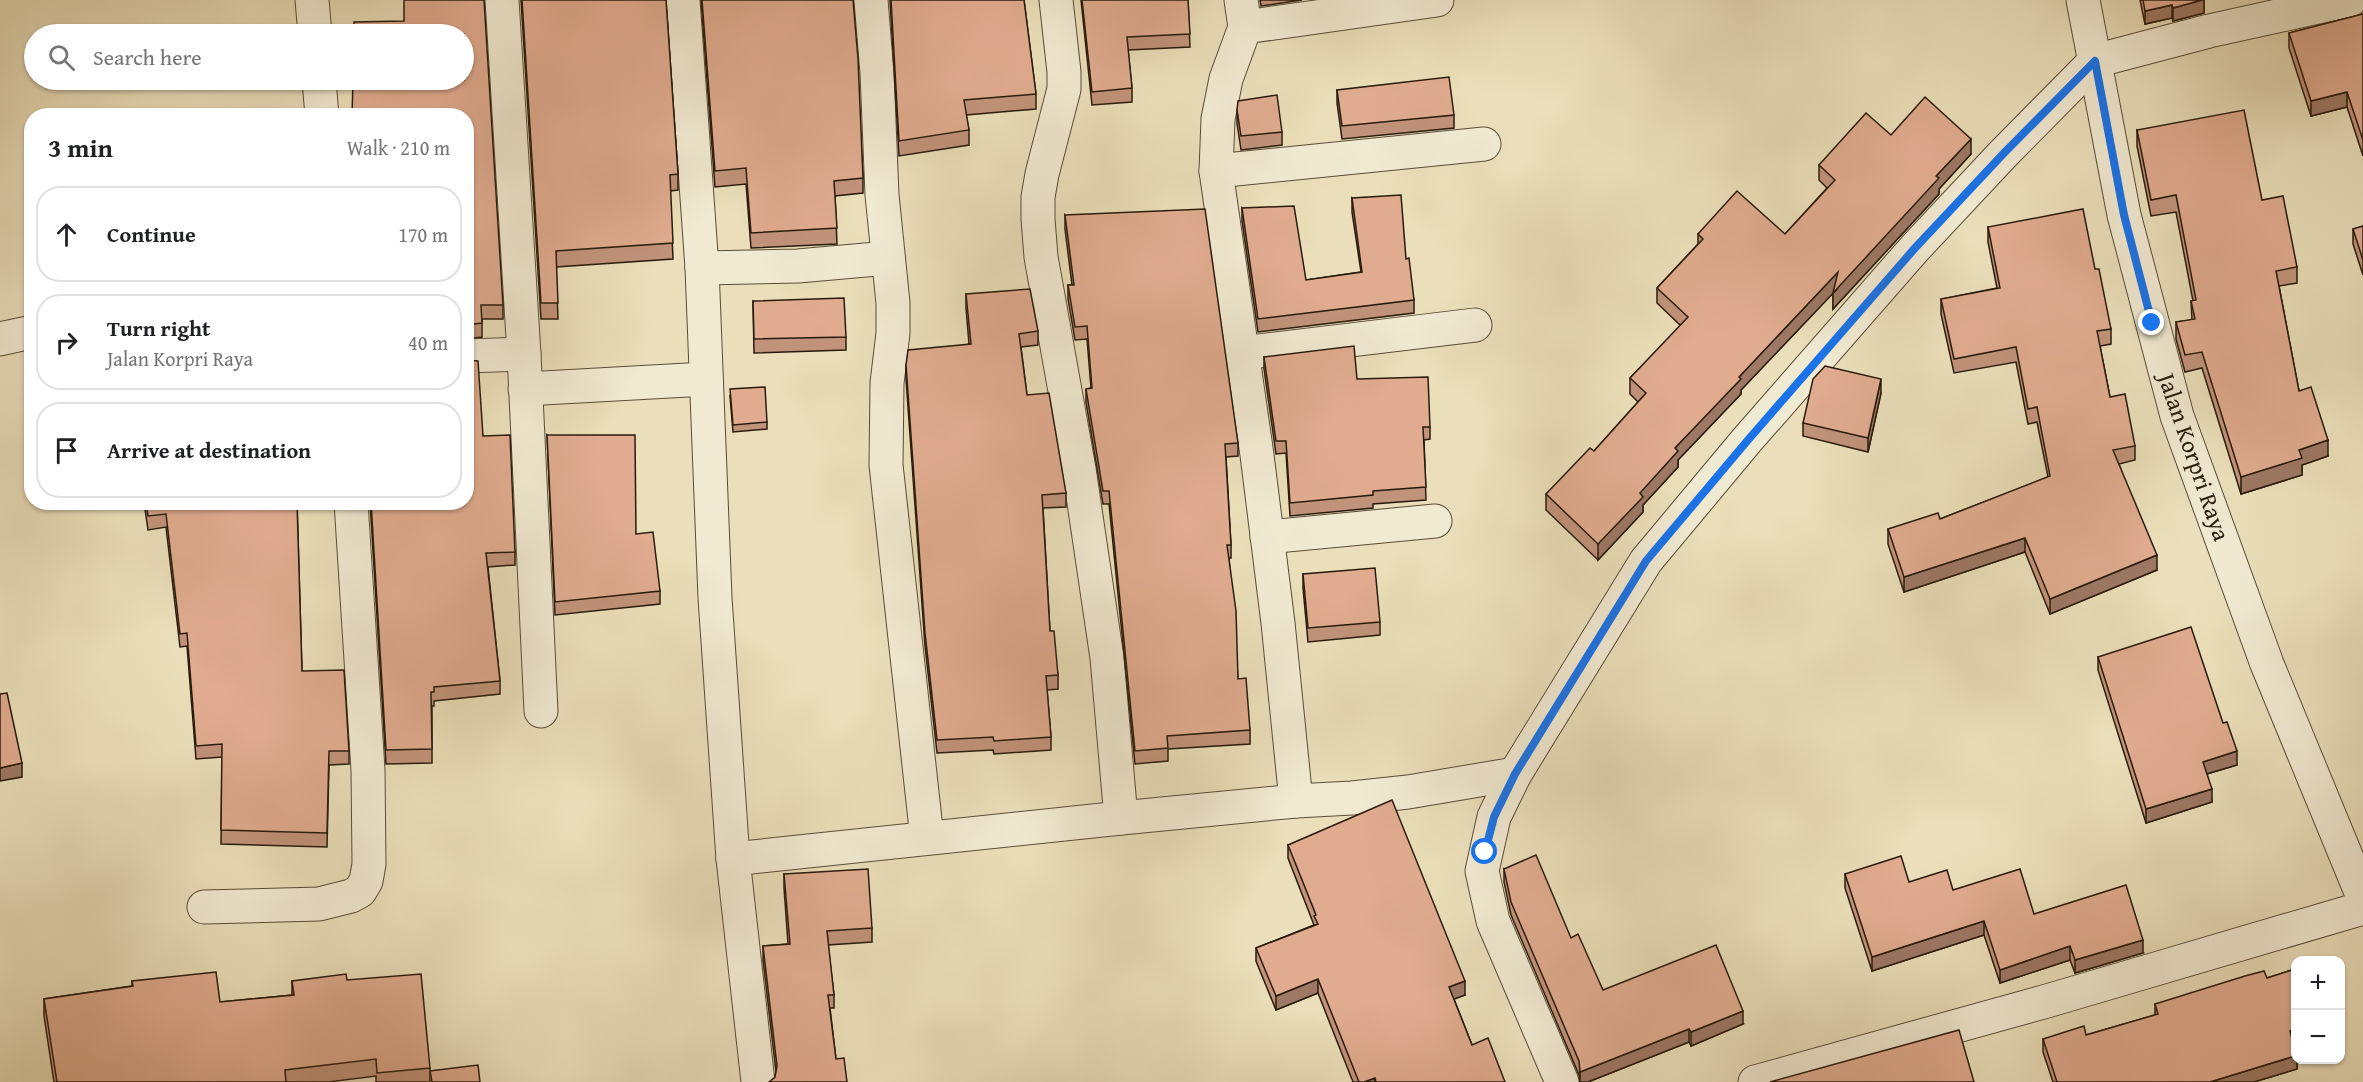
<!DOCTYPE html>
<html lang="en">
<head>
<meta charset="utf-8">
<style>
	body { margin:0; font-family:"Gentium Book Plus",serif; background:#f6f6f6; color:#202124 }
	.controls { position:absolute; right:18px; bottom:18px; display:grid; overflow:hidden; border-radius:12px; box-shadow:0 2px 4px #0004 }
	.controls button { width:54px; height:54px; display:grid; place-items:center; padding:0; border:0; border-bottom:2px solid #e0e0e0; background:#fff; color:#202124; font:30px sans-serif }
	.stop { position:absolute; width:18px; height:18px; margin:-14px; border:4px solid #1a73e8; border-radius:50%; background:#fff }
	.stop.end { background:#1a73e8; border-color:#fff; box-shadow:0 2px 6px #0008 }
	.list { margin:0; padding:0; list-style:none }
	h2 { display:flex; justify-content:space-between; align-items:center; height:78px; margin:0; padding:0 24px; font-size:26px }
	h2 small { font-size:20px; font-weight:400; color:#757577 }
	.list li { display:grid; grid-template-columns:39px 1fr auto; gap:18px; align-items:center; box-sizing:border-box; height:96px; margin:0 12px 12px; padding:0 12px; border:2px solid #e0e0e0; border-radius:24px }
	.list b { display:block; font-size:22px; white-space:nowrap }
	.list p { margin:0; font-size:20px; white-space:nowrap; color:#757577 }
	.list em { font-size:20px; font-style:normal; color:#757577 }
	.icon { flex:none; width:33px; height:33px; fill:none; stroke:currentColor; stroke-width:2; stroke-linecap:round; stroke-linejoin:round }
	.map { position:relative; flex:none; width:2363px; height:1082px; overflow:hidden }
	.search { position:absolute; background:#fff; box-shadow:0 2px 4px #0004; left:24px; top:24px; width:450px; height:66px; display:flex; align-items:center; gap:15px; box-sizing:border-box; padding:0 21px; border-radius:33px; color:#757577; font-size:22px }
	.panel { position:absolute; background:#fff; box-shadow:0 2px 4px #0004; left:24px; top:108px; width:450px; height:402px; border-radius:24px }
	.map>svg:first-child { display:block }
</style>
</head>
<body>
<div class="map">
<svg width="2363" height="1082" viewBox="0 0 2363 1082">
	<rect width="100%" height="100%" fill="#eadfba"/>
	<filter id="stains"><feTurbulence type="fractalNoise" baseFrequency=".00333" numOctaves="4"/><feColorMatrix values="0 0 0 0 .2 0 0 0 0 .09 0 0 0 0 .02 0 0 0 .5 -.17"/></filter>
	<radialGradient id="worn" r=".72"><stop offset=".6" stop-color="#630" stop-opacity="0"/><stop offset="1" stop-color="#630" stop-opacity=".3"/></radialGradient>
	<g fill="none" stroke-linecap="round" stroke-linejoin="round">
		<defs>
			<g id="minor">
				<path d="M312 0 315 34"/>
				<path d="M502 0 524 354 541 711"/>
				<path d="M683 0 702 268 715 598 733 859 758 1082"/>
				<path d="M871 0 877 73 882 195 893 303V333L887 383 886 465 927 838"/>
				<path d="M1056 0 1064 72V89L1042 174 1038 197V219L1041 257 1079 469 1107 658 1121 818"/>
				<path d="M1241 0 1245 27 1226 79 1218 119 1216 171 1257 455 1278 623 1296 801"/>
				<path d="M2083 0 2124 215 2177 416 2267 664 2363 897"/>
				<path d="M1245 27 1437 0"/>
				<path d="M319 80 322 116"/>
				<path d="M1216 171 1484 144"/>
				<path d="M702 268 798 266 888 258"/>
				<path d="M0 339 32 332"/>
				<path d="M1242 353 1475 325"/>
				<path d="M466 356 524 354"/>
				<path d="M525 389 706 379"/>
				<path d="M1267 537 1435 521"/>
				<path d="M733 859 1121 818 1296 801 1352 798 1408 792 1515 774"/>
				<path d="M204 907 319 904 351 896 360 891 366 881 369 864 368 770 351 502"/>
				<path d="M1562 1082 1493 921 1482 871 1494 817 1515 774 1646 561 1747 440 1915 248 2004 153 2095 61 2209 31 2350 0"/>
				<path d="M1755 1082 2047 1001 2363 908"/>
			</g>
		</defs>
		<use href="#minor" stroke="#594c37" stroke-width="35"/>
		<use href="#minor" stroke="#f1ead2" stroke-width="33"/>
	</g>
	<g fill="#c1937b" stroke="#291b0b" stroke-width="1.5">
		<path d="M521 0H666L678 174V190L670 191 673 259 556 267 558 319H541Z"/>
		<path d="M701 0H853L863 178V193L835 196 837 244 751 248 746 184 715 187Z"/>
		<path d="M890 0H1024L1036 94V109L966 115 969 130V145L899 156Z"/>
		<path d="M1081 0H1188L1190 47 1128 50 1132 88V102L1092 105Z"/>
		<path d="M1260 0H1302L1261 6Z"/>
		<path d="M2140 0H2204V13L2173 21 2172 18 2145 24Z"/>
		<path d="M2363 14V156L2347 107 2311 116 2289 48V33Z"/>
		<path d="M1337 90 1454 115V128L1342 139 1337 103Z"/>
		<path d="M1237 110 1282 132V145L1241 150 1237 123Z"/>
		<path d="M466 116 503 305V319H482V337L466 339Z"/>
		<path d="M2137 130 2262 200 2297 267V283L2279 286 2299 391 2328 456 2302 465V475L2241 494 2202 368 2185 372 2176 339V322L2192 320 2191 301H2193L2176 212 2151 216 2137 146Z"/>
		<path d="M1891 135 1971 154 1939 189V194L1833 309V293L1741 390V394L1678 460V467L1643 505V512L1598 560 1546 510V494L1594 451 1638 402 1630 394V378L1681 326 1657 303V288L1698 244V234H1785L1827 188 1819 180V165Z"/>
		<path d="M1352 198 1406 259 1414 300V313L1258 332 1242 221V208L1306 280 1361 272 1352 212Z"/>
		<path d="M1065 215 1238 443V456L1226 457 1231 545V558H1229L1238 679 1250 730V744L1168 749V761L1135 764 1109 504H1103L1086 402V389L1091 388 1087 339 1075 340 1068 299V285H1072L1065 229Z"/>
		<path d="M2363 226V275L2353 244V229Z"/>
		<path d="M1988 227 2095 269 2111 329V344L2100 346 2110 397 2135 446V460L2119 464 2157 570 2050 614 2025 552 1904 592 1888 544V529L1940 519 2048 477 2037 422 2028 424 2016 362 1954 373 1941 314V299L1997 288 1988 242Z"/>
		<path d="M966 294 1038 331V345L1021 347 1027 395 1066 493V507L1043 508 1050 631 1058 675V689L1047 690 1051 737V750L994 754 993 750 937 753 925 646 906 379V365L969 344 966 308Z"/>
		<path d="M753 301 846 337V350L754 353Z"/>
		<path d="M1264 357 1357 379 1430 427V439L1424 440 1426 500 1373 504V508L1290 516 1286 453 1276 454 1264 369Z"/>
		<path d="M1881 393 1868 452 1803 436V423Z"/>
		<path d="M730 396 767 422V429L733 432Z"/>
		<path d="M547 435 636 534 660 591V604L555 615Z"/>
		<path d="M483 436 515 552V565L488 567 500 681V694L434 701V706H432V763L386 764 370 502H466Z"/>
		<path d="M144 502H297L302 671 349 751V764L329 765 327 847 221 844 222 757 196 759 187 646 180 647 166 527 148 530Z"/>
		<path d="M1303 574 1380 622V635L1308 642 1303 588Z"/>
		<path d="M2098 657 2223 723 2237 765 2207 774 2212 802 2146 823 2098 670Z"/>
		<path d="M1288 845 1465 995 1454 999 1472 1045 1505 1082H1353L1318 993 1276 1010 1256 961V948L1314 925 1288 858Z"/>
		<path d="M1504 869 1571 938 1603 990 1743 1024 1691 1046 1689 1042 1588 1082H1580L1579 1075 1511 915 1504 882Z"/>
		<path d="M784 874 872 928V942L828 945 834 995V1008H830L836 1059 775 1077 776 1072 763 960V946L788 944 784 888Z"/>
		<path d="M1845 874 1909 882 1953 890 2034 914 2143 953 2075 973 2070 960 2000 983 1984 935 1872 971 1845 888Z"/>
		<path d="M2295 969V1043H2294L2297 1059V1069L2254 1082H2053L2043 1052V1039L2086 1035 2155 1015V1004L2267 978Z"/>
		<path d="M347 980 430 1068V1082H376V1076L328 1082H54L44 1016V999L132 986V981L220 1002 292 995V981Z"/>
	</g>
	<g fill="#9d7864" stroke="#291b0b" stroke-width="1.5">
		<path d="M2202 0H2204V13L2173 21V8Z"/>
		<path d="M2172 5V18L2145 24V11Z"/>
		<path d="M2347 92V107L2311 116V101Z"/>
		<path d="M1971 139V154L1939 189V194L1833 309V293L1936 176Z"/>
		<path d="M1838 272V288L1741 390V394L1678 460V467L1643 505V512L1598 560V544L1675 448 1739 377Z"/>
		<path d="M1881 379V393L1868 452V438Z"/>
		<path d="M2328 440V456L2302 465V475L2241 494V477L2299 450Z"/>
		<path d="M2025 538V552L1904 592V577Z"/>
		<path d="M2157 555V570L2050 614V599Z"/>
		<path d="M2237 751V765L2203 775V762Z"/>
		<path d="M22 763V777L0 781V768Z"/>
		<path d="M2212 789V802L2146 823V809Z"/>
		<path d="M1984 921V935L1872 971V957Z"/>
		<path d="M2143 940V953L2075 973V960Z"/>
		<path d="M2070 946V960L2000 983V970Z"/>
		<path d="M1318 979V993L1276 1010V996Z"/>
		<path d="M1465 981V995L1449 1001V987Z"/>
		<path d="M1743 1011V1024L1691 1046V1032Z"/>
		<path d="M1689 1029V1042L1588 1082H1580V1072Z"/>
		<path d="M2295 1029V1043L2290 1045V1031Z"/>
		<path d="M2295 1056V1059H2297V1069L2254 1082H2210Z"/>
		<path d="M1375 1078V1082H1364Z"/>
	</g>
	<g fill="#e0ab8f" stroke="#291b0b" stroke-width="1.5">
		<path d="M404 0H484L503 305H481L482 323 466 325V116H352L353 80H464V34H354V22L404 21Z"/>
		<path d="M522 0H666L678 174 670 175 673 243 556 251 558 303H541Z"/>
		<path d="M702 0H853L858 59 863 178 834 181 837 228 751 233 746 168 715 171Z"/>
		<path d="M891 0H1024L1036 94 964 100 969 130 899 141Z"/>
		<path d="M1082 0H1188L1190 34 1127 37 1132 88 1092 92Z"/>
		<path d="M2143 0H2202L2173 8 2172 5 2145 11Z"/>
		<path d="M2363 14V140L2347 92 2311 101 2289 33Z"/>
		<path d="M1449 77 1454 115 1342 126 1337 90Z"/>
		<path d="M1277 95 1282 132 1241 136 1237 110 1238 101Z"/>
		<path d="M1925 97 1971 139 1936 176 1939 178 1833 293 1838 272 1739 377 1741 379 1675 448 1678 451 1640 493 1643 497 1598 544 1546 494 1590 448 1594 451 1646 393 1630 378 1688 317 1657 288 1703 239 1698 234 1737 191 1785 234 1835 180 1819 165 1866 113 1891 135Z"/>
		<path d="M2244 110 2262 200 2283 196 2297 267 2276 271 2299 391 2311 387 2328 440 2299 450 2302 458 2241 477 2202 352 2185 355 2176 322 2195 319 2191 301 2196 300 2176 195 2151 200 2137 130Z"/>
		<path d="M1401 195 1406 259 1409 258 1414 300 1258 319 1242 208 1294 206 1306 280 1362 272 1352 198Z"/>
		<path d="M1205 209 1238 443 1225 444 1231 545H1227L1236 611 1238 679 1246 678 1250 730 1167 736 1168 748 1135 751 1109 491H1103L1086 389 1092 388 1087 326 1075 327 1068 285H1074L1065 215Z"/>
		<path d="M2083 209 2095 269H2099L2111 329 2097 331 2110 397 2125 394 2135 446 2113 450 2157 555 2050 599 2025 538 1904 577 1888 529 1938 513 1940 519 2050 476 2037 407 2028 409 2016 347 1954 359 1941 299 2000 288 1988 227Z"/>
		<path d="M2363 226V260L2353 229Z"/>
		<path d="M1030 289 1038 331 1019 334 1027 395 1049 393 1066 493 1042 495 1050 631H1054L1058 675 1046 676 1051 737 994 741 993 737 937 740 925 633 906 365 908 350 971 344 966 294Z"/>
		<path d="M844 298 846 337 754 339 753 301Z"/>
		<path d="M1354 346 1357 379 1428 377 1430 427H1423L1426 487 1373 491V495L1290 503 1286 441H1276L1264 357Z"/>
		<path d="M466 360 478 361 483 436 510 435 515 552 486 553 500 681 434 687V692H431L432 749 386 750 371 502H466Z"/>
		<path d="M1825 366 1881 379 1868 438 1803 423 1813 379Z"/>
		<path d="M765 387 767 422 733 425 730 389Z"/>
		<path d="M547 435H635L636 534 653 532 660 591 555 602Z"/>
		<path d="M146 502H297L302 671 344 670 349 751H329L327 833 221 830 222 744 196 746 187 633 180 634 166 514 148 516Z"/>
		<path d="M1375 568 1380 622 1308 628 1303 574Z"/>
		<path d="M2191 627 2223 723 2227 722 2237 751 2203 762 2212 789 2146 809 2098 657Z"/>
		<path d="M7 693 22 763 0 768V694Z"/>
		<path d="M1392 800 1465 981 1449 987 1472 1045 1488 1038 1505 1082H1376L1375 1078 1364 1082H1359L1318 979 1276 996 1256 948 1318 924 1314 916 1316 915 1288 845Z"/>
		<path d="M1536 855 1571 938 1578 934 1603 990 1716 945 1743 1011 1691 1032 1689 1029 1580 1072 1579 1061 1511 902 1504 869Z"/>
		<path d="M1901 856 1909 882 1947 870 1953 890 2020 869 2034 914 2126 885 2143 940 2075 960 2070 946 2000 970 1984 921 1872 957 1845 874Z"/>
		<path d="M868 869 872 928 827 931 834 995H828L836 1059 844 1058 847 1082H769L775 1077 777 1066 763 946 790 944 784 874Z"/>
		<path d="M2295 969V1029L2290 1031 2295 1050V1056L2210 1082H2057L2043 1039 2084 1026 2086 1035 2158 1014 2155 1004 2245 976 2264 971 2267 978Z"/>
		<path d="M216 972 220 1002 294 995 292 981 346 974 347 980 421 974 430 1068 377 1073 376 1059 285 1070 286 1082H57L44 999 133 986 132 981Z"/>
		<path d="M1959 1030 1974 1082H1770Z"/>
		<path d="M478 1065 480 1082H432L430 1071Z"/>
	</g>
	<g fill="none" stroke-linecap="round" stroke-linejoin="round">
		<path stroke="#1a73e8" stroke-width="8" d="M1485 852 1494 817 1515 774 1646 561 1748 440 1915 248 2004 153 2095 61 2124 215 2152 323"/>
	</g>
	<g text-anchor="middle" stroke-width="4.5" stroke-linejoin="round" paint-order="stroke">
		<g font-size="24" fill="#291b0b" stroke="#f1ead2">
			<text transform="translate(2194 457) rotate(71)" y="8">Jalan Korpri Raya</text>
		</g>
	</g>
	<rect width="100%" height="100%" filter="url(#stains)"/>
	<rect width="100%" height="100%" fill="url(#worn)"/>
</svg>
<div class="controls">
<button>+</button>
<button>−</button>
</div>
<div class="stop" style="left:1485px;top:852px"></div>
<div class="stop end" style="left:2152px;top:323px"></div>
<div class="search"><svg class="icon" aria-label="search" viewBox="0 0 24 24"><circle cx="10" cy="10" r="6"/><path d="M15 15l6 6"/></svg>Search here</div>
<section class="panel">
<h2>3 min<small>Walk · 210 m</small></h2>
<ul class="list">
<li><svg class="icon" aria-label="ahead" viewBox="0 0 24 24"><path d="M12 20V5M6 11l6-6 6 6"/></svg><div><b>Continue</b></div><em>170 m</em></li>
<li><svg class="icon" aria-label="right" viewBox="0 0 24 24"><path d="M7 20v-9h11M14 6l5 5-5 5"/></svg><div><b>Turn right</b><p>Jalan Korpri Raya</p></div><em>40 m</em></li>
<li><svg class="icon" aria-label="arrive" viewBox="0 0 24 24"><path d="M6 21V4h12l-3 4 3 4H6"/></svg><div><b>Arrive at destination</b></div></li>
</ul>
</section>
</div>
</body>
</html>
